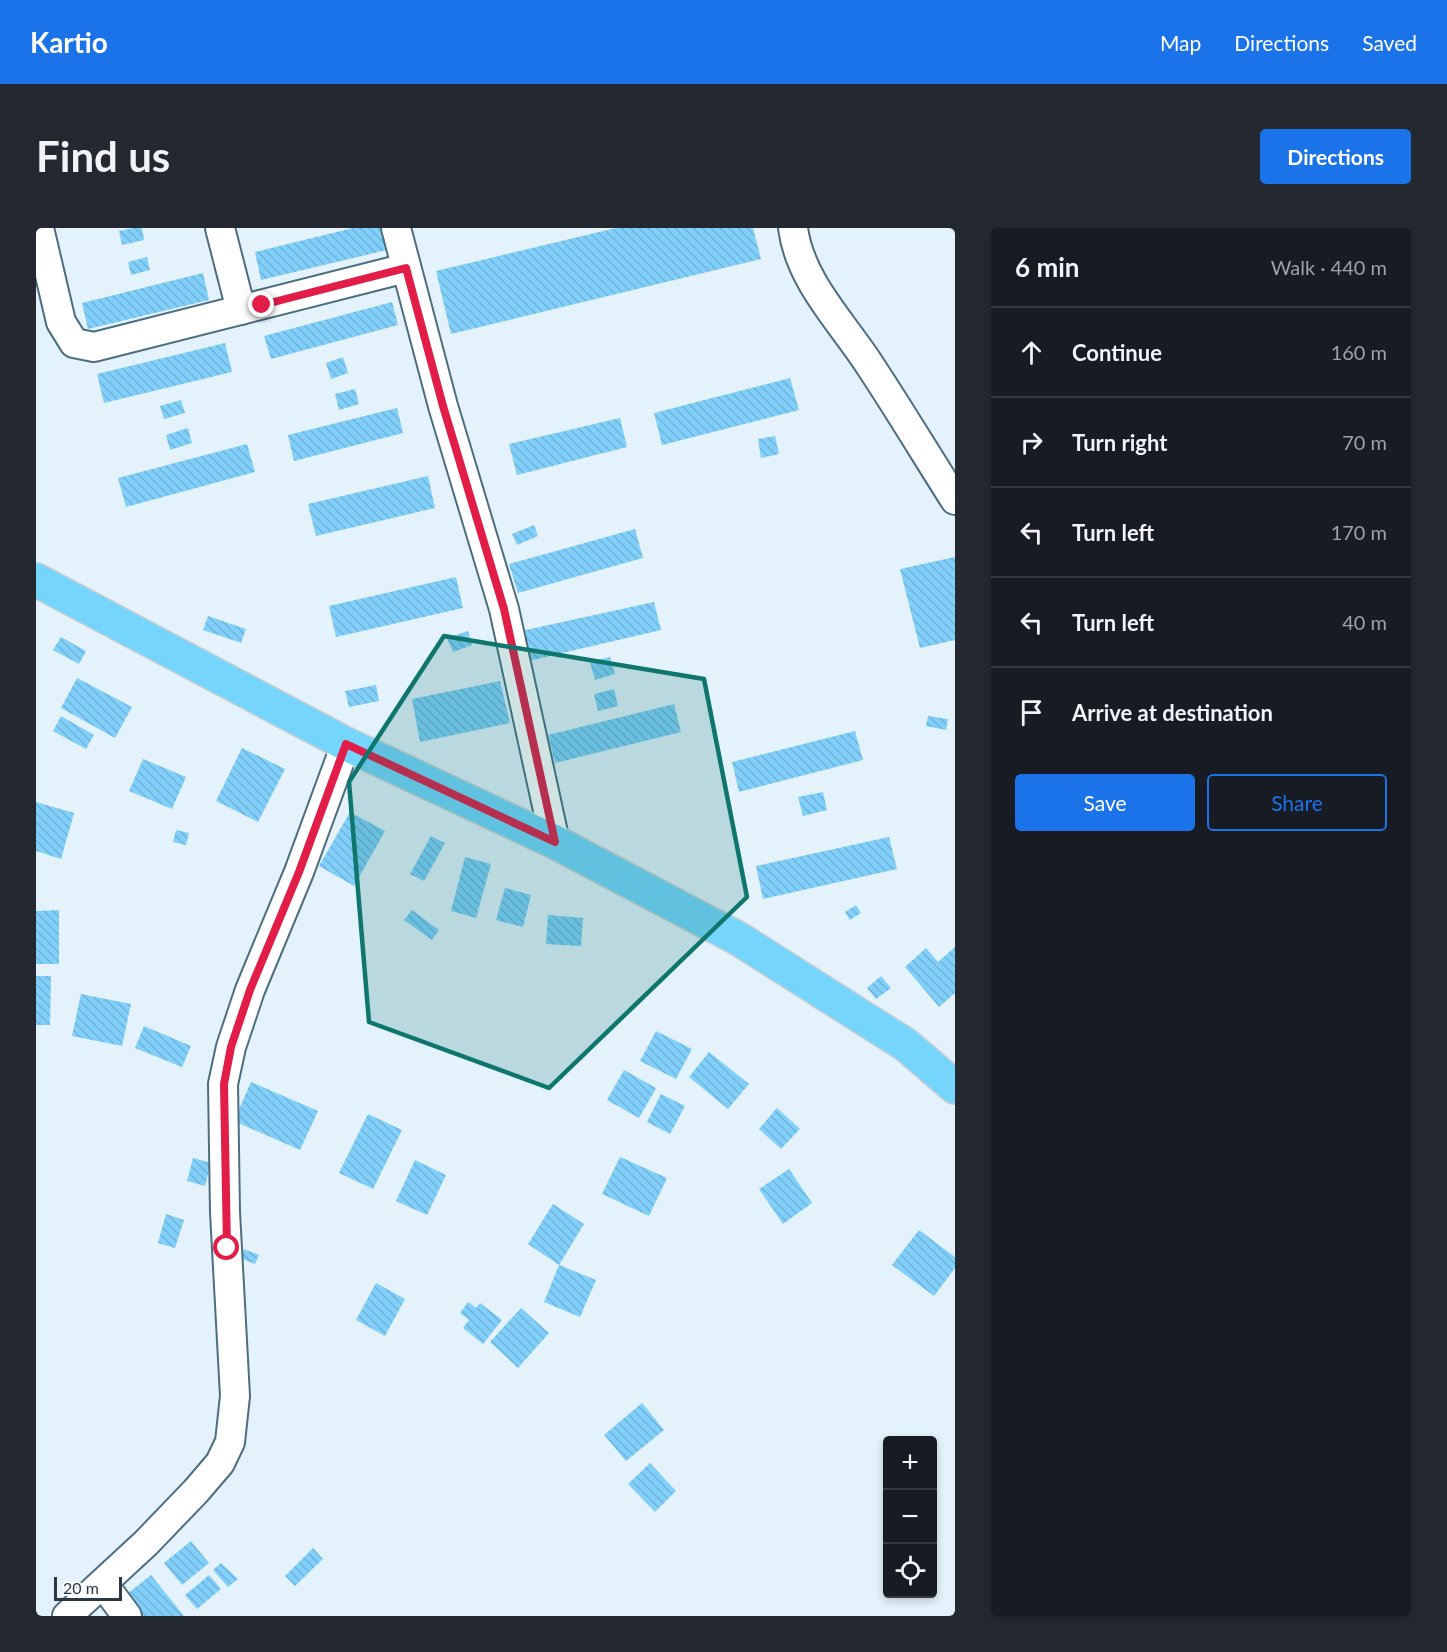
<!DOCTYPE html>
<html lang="en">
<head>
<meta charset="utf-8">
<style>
	body { margin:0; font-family:Lato,sans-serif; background:#242831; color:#f1f3f6 }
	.controls { position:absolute; right:18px; bottom:18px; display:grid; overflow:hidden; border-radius:6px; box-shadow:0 3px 9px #0003 }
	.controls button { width:54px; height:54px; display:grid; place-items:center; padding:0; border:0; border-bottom:2px solid #363941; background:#171b24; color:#f1f3f6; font:30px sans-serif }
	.scale { position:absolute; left:18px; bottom:15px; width:68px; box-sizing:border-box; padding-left:6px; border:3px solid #2b3a42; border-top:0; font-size:16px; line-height:21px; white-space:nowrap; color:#2b3a42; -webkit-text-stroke:4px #fdfdfd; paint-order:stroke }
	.stop { position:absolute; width:18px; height:18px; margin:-14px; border:4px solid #e11d48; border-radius:50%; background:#fff }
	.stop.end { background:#e11d48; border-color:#fff; box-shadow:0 2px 6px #0008 }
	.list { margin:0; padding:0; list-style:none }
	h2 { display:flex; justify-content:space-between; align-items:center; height:78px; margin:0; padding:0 24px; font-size:26px }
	h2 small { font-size:20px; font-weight:400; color:#9ea1a6 }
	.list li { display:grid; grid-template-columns:39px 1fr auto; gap:18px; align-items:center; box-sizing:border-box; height:90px; padding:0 24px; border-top:2px solid #363941 }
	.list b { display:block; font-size:22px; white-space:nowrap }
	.list em { font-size:20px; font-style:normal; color:#9ea1a6 }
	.actions { display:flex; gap:12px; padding:18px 24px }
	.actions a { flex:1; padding:14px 0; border:2px solid #1a73e8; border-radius:6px; text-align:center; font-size:21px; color:#1a73e8 }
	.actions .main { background:#1a73e8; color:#fff }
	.icon { flex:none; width:33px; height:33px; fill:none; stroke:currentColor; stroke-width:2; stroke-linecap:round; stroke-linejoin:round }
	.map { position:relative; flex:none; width:919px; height:1388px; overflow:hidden; border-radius:6px }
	header { display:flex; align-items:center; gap:36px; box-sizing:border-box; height:84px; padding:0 30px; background:#1a73e8; color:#fff }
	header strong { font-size:28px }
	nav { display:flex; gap:33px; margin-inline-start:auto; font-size:21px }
	.intro { display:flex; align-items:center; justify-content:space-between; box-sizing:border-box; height:144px; padding:0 36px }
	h1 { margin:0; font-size:42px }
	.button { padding:15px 27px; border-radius:6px; background:#1a73e8; color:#fff; font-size:21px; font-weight:700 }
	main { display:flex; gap:36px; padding:0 36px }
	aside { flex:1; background:#171b24; border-radius:6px; box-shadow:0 3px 9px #0003 }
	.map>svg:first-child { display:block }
</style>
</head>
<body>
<header>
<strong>Kartio</strong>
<nav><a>Map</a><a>Directions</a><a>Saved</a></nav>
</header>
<div class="intro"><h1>Find us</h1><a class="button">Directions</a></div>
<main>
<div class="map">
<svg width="919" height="1388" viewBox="0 0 919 1388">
	<defs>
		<pattern id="building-back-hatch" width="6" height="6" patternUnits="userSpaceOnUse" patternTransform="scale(1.5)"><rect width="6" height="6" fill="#81d0fb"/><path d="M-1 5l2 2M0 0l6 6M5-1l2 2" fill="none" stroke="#70b3d8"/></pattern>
	</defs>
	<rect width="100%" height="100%" fill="#e4f2fb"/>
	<g fill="url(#building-back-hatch)">
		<path d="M97 0H106L108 12 86 17 83 3Z"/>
		<path d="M317 0H350L355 21 225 52 219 24Z"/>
		<path d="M580 0H717L725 31 415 106 400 43Z"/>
		<path d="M111 29 114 42 95 47 92 34Z"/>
		<path d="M167 45 173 72 52 101 46 75Z"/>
		<path d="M356 74 362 97 235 131 228 108Z"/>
		<path d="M189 115 196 144 68 175 61 146Z"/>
		<path d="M307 129 312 145 295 151 290 135Z"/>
		<path d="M754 150 763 182 626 217 618 185Z"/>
		<path d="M319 161 323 176 303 182 299 166Z"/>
		<path d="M145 172 149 185 128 191 124 178Z"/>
		<path d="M361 180 367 205 258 233 252 207Z"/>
		<path d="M584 190 591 219 481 247 473 216Z"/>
		<path d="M152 200 156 215 134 222 130 207Z"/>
		<path d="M739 208 743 226 725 230 722 211Z"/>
		<path d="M211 216 219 244 90 279 82 250Z"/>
		<path d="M392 248 399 280 280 308 272 276Z"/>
		<path d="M498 297 502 308 481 317 476 306Z"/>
		<path d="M599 301 607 330 482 365 473 336Z"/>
		<path d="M919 329V412L884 420 864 341Z"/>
		<path d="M420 349 427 380 300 409 293 378Z"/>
		<path d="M618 374 625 402 492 433 485 403Z"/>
		<path d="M172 388 210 401 205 415 167 402Z"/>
		<path d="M432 403 436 417 417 424 411 410Z"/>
		<path d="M25 409 50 423 43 436 17 422Z"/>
		<path d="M574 429 579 446 559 452 554 434Z"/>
		<path d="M41 450 96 479 79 510 25 480Z"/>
		<path d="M464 453 474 495 384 514 376 471Z"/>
		<path d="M340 457 343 473 313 479 309 463Z"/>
		<path d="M578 461 582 478 562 483 558 466Z"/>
		<path d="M638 476 645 504 519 535 512 507Z"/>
		<path d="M25 488 58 507 50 521 17 503Z"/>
		<path d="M892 488 912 491 910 502 890 498Z"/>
		<path d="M819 503 827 532 703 564 696 534Z"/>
		<path d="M206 520 249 541 222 594 180 573Z"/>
		<path d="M107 531 150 549 136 581 93 563Z"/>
		<path d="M787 564 791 582 767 588 762 569Z"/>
		<path d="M0 574 38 585 25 631 0 623Z"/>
		<path d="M314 584 349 603 318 658 283 638Z"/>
		<path d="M140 602 153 605 150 617 137 614Z"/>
		<path d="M395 608 409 615 388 653 374 646Z"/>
		<path d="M853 609 861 641 727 671 720 638Z"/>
		<path d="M429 629 455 636 440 690 415 683Z"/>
		<path d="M469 660 495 667 487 699 460 692Z"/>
		<path d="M820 677 825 685 814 692 809 684Z"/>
		<path d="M23 682V736H0V683Z"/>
		<path d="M376 682 403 702 396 712 368 692Z"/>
		<path d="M512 687 547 690 545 718 510 716Z"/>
		<path d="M919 719V765L903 779 869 739 890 720 902 734Z"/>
		<path d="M0 748H15L14 797H0Z"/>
		<path d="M845 748 855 760 840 771 831 760Z"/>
		<path d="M45 766 95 776 86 818 36 808Z"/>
		<path d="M108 798 155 818 146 839 99 820Z"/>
		<path d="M620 803 656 821 640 851 604 833Z"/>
		<path d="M673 824 713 856 692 881 653 849Z"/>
		<path d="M588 842 620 860 603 890 571 872Z"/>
		<path d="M215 854 282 883 264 922 198 893Z"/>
		<path d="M625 866 649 878 634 906 611 894Z"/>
		<path d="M741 880 764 901 745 921 723 901Z"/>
		<path d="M332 886 366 902 337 961 303 945Z"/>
		<path d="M584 929 631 950 613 988 566 966Z"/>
		<path d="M157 930 175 935 169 958 151 953Z"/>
		<path d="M379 932 410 947 391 987 360 973Z"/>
		<path d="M753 941 776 975 747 996 723 961Z"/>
		<path d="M517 976 548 996 523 1037 560 1052 544 1089 508 1074 523 1037 492 1016Z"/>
		<path d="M130 986 148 992 139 1020 122 1015Z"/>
		<path d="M883 1002 919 1029V1040L898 1068 856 1037Z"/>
		<path d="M208 1021 223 1027 219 1036 204 1030Z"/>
		<path d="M340 1055 369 1071 349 1108 320 1092Z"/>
		<path d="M432 1074 440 1080 444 1075 466 1092 447 1116 427 1100 433 1092 424 1085Z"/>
		<path d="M485 1080 513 1105 482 1140 454 1114Z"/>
		<path d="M606 1175 628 1202 590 1233 568 1207Z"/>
		<path d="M614 1235 640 1263 619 1284 592 1256Z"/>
		<path d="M155 1313 173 1335 146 1357 128 1335Z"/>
		<path d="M277 1320 287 1331 259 1358 249 1348Z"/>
		<path d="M185 1335 202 1351 192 1359 177 1342Z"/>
		<path d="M115 1347 148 1388H101L86 1370Z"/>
		<path d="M173 1347 185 1361 161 1381 149 1367Z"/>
	</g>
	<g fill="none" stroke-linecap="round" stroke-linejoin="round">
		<defs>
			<g id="minor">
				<path d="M3 0 25 94 38 115 58 119 370 40"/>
				<path d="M184 0 205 82"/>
				<path d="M360 0 407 178 468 381 519 614"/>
				<path d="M757 0C764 54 807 95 835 139 864 183 891 228 919 272"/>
				<path d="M67 1356 91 1388"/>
				<path d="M31 1388 110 1315 160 1263 184 1235 194 1214 199 1168 189 984 187 856 195 819 214 762 263 644 310 516"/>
			</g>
			<path id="major" d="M0 352 310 516 519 614 703 711 870 817 919 859"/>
		</defs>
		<use href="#minor" stroke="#4d6e81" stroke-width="32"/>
		<use href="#major" stroke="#ccd0d2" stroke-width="36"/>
		<use href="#minor" stroke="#fff" stroke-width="28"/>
		<use href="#major" stroke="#76d5fc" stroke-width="33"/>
	</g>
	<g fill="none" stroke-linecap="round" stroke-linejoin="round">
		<path stroke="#e11d48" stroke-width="8" d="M191 1020 188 856 195 819 214 762 263 644 310 516 519 614 468 381 407 178 370 40 226 77"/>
	</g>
	<path fill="#0f766e" fill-opacity="0.2" stroke="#0f766e" stroke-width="4.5" stroke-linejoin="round" d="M408 408 668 451 711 669 513 860 333 794 313 554Z"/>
</svg>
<div class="controls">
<button>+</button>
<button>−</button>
<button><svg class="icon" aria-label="locate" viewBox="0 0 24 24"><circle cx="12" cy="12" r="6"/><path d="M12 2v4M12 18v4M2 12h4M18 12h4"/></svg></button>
</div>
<div class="scale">20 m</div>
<div class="stop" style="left:191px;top:1020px"></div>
<div class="stop end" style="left:226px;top:77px"></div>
</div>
<aside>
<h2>6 min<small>Walk · 440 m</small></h2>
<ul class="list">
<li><svg class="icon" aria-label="ahead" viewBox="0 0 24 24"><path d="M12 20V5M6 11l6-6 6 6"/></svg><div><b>Continue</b></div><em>160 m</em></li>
<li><svg class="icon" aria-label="right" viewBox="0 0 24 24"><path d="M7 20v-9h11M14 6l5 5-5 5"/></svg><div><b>Turn right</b></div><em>70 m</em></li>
<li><svg class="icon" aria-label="left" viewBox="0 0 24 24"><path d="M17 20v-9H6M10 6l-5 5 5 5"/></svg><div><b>Turn left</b></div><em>170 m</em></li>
<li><svg class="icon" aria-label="left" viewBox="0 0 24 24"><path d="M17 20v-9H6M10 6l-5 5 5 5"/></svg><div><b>Turn left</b></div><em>40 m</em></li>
<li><svg class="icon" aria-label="arrive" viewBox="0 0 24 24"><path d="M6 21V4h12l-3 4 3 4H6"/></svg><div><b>Arrive at destination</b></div></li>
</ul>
<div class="actions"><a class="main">Save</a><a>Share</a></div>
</aside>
</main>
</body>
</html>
